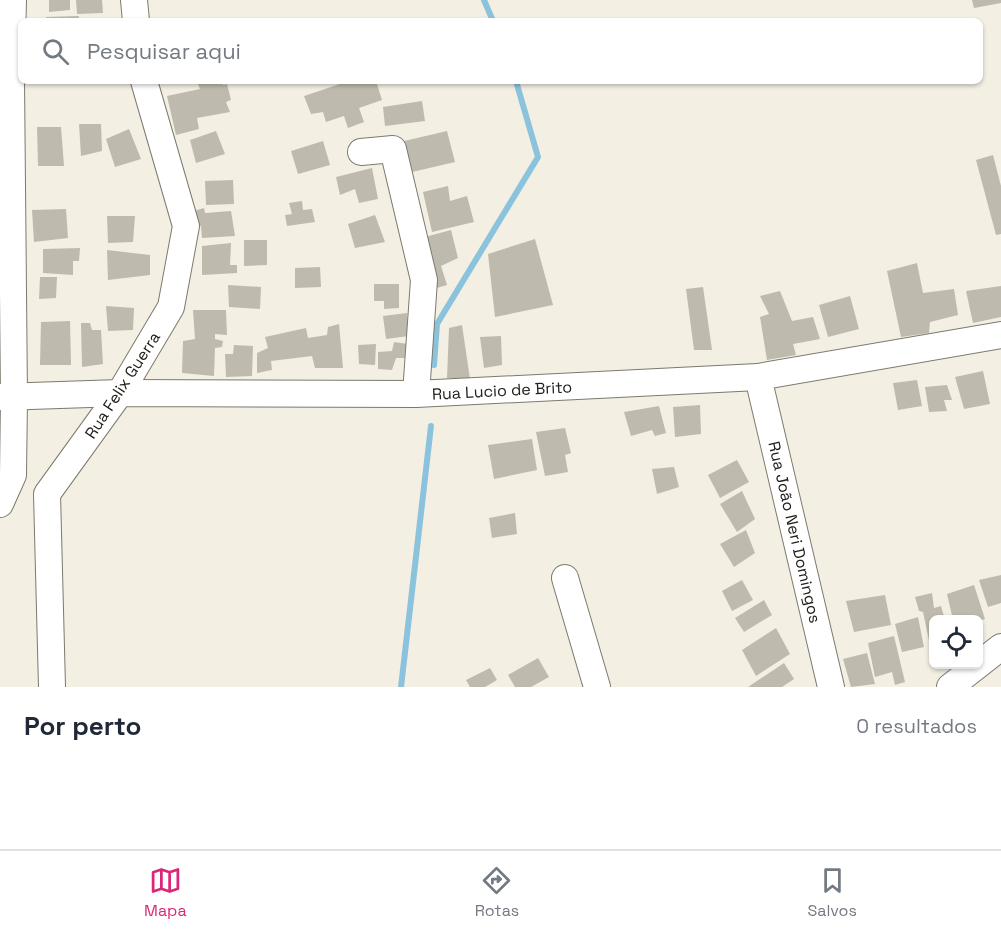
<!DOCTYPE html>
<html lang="pt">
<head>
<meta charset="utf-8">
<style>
	body { margin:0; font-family:"Space Grotesk",sans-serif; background:#f2f2f3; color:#1f2937 }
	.controls { position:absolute; right:18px; bottom:18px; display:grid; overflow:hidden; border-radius:9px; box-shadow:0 2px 4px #0004 }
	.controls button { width:54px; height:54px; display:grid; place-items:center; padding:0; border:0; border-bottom:2px solid #e0e1e3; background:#fff; color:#1f2937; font:30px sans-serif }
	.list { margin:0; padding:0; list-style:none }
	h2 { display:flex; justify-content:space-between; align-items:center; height:78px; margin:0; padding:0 24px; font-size:26px }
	h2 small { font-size:20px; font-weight:400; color:#747a83 }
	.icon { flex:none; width:33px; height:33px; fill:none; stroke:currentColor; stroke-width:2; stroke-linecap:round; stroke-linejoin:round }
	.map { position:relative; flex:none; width:1001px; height:687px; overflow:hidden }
	.search { position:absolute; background:#fff; box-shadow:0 2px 4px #0004; left:18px; right:18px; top:18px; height:66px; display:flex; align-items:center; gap:15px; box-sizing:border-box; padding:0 21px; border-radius:9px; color:#747a83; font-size:22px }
	.sheet { height:162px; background:#fff }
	nav { display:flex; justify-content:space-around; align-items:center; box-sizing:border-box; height:84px; border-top:2px solid #e0e1e3; background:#fff; font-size:16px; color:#747a83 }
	nav a { display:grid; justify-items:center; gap:3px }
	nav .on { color:#db2777 }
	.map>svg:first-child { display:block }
</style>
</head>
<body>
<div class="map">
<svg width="1001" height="687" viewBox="0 0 1001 687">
	<rect width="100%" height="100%" fill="#f3efe3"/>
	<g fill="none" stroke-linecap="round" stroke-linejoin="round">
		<g stroke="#8bc3dd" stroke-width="6">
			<path d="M484 0 493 21"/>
			<path d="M434 365 437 324 538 157 516 81"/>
			<path d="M401 687 431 426"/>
		</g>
	</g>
	<g fill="#bebbae">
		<path d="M49 0H70V10L49 12Z"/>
		<path d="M76 0H102L103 13 77 14Z"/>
		<path d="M972 0H1001V3L974 8Z"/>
		<path d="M79 16 78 21H47L46 17Z"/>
		<path d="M209 81H222L223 85 227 84 231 100 226 102 230 112 197 118 199 129 176 135 167 96 200 89 198 84Z"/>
		<path d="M349 81H376L382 100 359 108 364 122 348 128 344 116 326 122 323 112 311 114 304 96Z"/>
		<path d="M422 101 425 121 385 126 383 107Z"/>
		<path d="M79 124H101L102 151 81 156Z"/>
		<path d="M37 127H61L64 166H38Z"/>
		<path d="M129 129 141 159 115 167 106 139Z"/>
		<path d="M216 131 225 154 196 163 190 140Z"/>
		<path d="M447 131 455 162 408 173 400 142Z"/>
		<path d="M323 141 330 165 298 174 291 151Z"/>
		<path d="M993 155 1001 186V234L996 235 976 160Z"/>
		<path d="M372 168 378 199 359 203 355 189 340 195 336 177Z"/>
		<path d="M233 180 234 204 206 205 205 181Z"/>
		<path d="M448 186 450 201 467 196 474 222 432 232 423 192Z"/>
		<path d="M302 201 303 210 312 209 315 222 287 226 285 215 292 214 289 203Z"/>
		<path d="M204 208 205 213 231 211 235 236 202 238 201 226 193 228 190 212Z"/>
		<path d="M66 209 68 238 34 242 32 210Z"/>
		<path d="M375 215 385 242 355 248 348 224Z"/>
		<path d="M107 216H135L133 242 108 243Z"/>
		<path d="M451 230 458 258 441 266 447 285 430 290 425 237Z"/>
		<path d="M535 239 553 305 495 317 488 254Z"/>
		<path d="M244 240H267V265L244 266Z"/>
		<path d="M231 243 230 265H237V273L202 275V246Z"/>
		<path d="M80 248 79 261H73V275L43 273V249Z"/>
		<path d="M107 250 150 255V275L108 280Z"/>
		<path d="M917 263 923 293 954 289 958 315 930 322 929 333 901 337 887 271Z"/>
		<path d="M320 267 321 287 295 288V268Z"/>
		<path d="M40 277H57L56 298 39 299Z"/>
		<path d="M374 284H399V308L384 309V301H374Z"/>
		<path d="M228 285 261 287 260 309 229 307Z"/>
		<path d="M1001 286V317L973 323 966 291Z"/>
		<path d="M703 287 712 350H694L686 289Z"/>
		<path d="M780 291 792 321 813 317 820 339 793 344 796 355 767 360 760 317 769 314 760 296Z"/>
		<path d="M850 296 859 329 828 337 819 305Z"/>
		<path d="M106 306 134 308 133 330 108 331Z"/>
		<path d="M193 310H226L227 335 215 334V339L223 341 222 347 215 348 214 376 182 373 183 341 195 339Z"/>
		<path d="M407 313 409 336 386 339 383 316Z"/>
		<path d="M70 321 71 365H40L41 322Z"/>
		<path d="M81 323H90L92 330H101L103 364 82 367Z"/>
		<path d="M339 324 343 368H315L312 356 271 361 272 370 257 373V353L268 348 265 337 306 328 308 338 327 335 328 327Z"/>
		<path d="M462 325 470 379 447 378 449 328Z"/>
		<path d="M501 336 502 365 484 368 480 337Z"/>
		<path d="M394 342 408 344V358H396L392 370 378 369V352L392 351Z"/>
		<path d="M376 344 375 365 359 364 358 345Z"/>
		<path d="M234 345 253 346 252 376 226 377 225 354H233Z"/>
		<path d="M983 371 990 404 964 409 955 377Z"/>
		<path d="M917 380 922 406 898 410 893 383Z"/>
		<path d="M947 385 952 400H944L947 411 929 412 925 387Z"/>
		<path d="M700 405 701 434 675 437 673 407Z"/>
		<path d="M659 406 666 433 655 436 652 430 631 436 624 412Z"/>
		<path d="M565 428 571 453 565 455 568 472 545 476 536 432Z"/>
		<path d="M532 439 537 470 494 479 488 445Z"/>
		<path d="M737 460 749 482 720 498 708 475Z"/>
		<path d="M674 467 679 487 657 494 652 469Z"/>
		<path d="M742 491 755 519 737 532 720 504Z"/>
		<path d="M515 513 517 534 492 538 489 518Z"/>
		<path d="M746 530 755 553 734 567 720 544Z"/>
		<path d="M1001 575V603L988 607 979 580Z"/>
		<path d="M742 580 753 600 732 611 722 591Z"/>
		<path d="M974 585 985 619 978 621 953 620 947 594Z"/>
		<path d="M932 593 934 608 941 606 945 620H934V644L930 645 923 612 919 611 915 597Z"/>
		<path d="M885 595 891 625 854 632 846 601Z"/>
		<path d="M764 600 772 615 744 632 735 618Z"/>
		<path d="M918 617 924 647 902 652 895 624Z"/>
		<path d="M776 628 790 654 756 676 742 650Z"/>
		<path d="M894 636 905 682 895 685 892 672 875 677 868 643Z"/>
		<path d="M867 653 875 684 851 687 843 659Z"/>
		<path d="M538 658 549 677 531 687H515L508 675Z"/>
		<path d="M784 663 794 679 782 687H748Z"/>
		<path d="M490 668 497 680 485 687H470L466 680Z"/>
	</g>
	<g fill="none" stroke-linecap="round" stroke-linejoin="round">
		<defs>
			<g id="minor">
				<path d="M134 0 136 21"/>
				<path d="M361 152 393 149 424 280 416 394"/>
				<path d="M758 377 831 687"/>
				<path d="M0 397 120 393 416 394 758 377 1001 335"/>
				<path d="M0 504 13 475 14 398 11 80 13 0"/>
				<path d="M565 578 597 687"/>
				<path d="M52 687 47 494 120 393 171 307 186 226 144 81"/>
				<path d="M950 687 1001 647"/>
			</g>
		</defs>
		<use href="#minor" stroke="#7d796e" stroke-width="28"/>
		<use href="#minor" stroke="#fff" stroke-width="26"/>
	</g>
	<g text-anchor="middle" stroke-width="6" stroke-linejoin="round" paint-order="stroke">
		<g font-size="16" fill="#21201b" stroke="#fff">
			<text transform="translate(122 385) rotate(-57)" y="6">Rua Felix Guerra</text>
			<text transform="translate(502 390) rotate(-3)" y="6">Rua Lucio de Brito</text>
			<text transform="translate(795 532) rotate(77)" y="6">Rua João Neri Domingos</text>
		</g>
	</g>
</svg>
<div class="controls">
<button><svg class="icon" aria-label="locate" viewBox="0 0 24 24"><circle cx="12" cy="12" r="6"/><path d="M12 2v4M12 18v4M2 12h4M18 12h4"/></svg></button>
</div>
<div class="search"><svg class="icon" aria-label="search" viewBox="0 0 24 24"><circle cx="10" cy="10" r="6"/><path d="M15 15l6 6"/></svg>Pesquisar aqui</div>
</div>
<section class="sheet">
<h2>Por perto<small>0 resultados</small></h2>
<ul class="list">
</ul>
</section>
<nav>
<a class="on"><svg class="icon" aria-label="map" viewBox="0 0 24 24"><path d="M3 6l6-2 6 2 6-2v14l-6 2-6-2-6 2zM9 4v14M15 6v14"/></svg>Mapa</a>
<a><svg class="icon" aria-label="directions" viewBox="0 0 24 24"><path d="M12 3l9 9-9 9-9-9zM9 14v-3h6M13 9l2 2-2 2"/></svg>Rotas</a>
<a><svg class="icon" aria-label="saved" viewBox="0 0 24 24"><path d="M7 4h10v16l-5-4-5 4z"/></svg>Salvos</a>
</nav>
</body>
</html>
